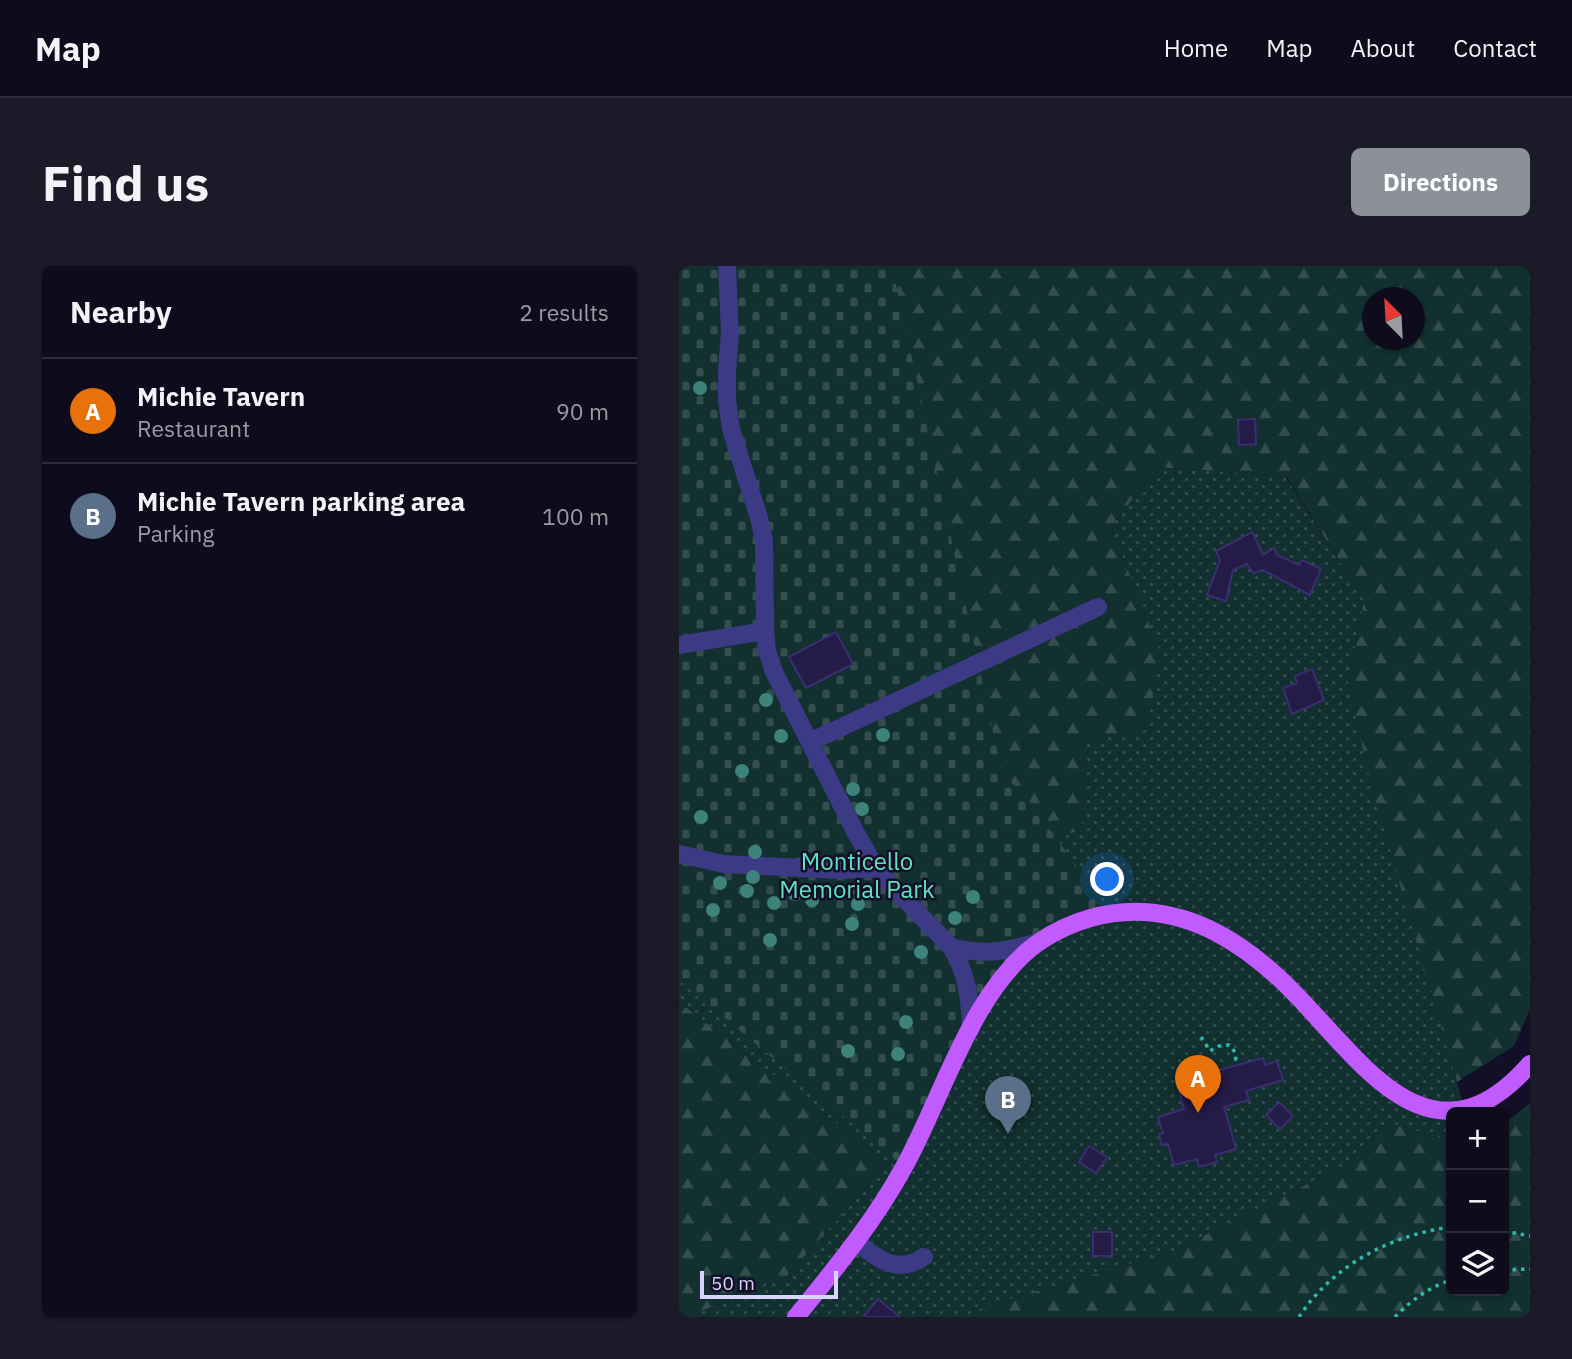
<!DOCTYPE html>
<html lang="en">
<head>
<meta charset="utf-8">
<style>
	body { margin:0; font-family:"IBM Plex Sans",sans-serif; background:#1c1929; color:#f1f3f6 }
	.controls { position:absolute; right:21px; bottom:21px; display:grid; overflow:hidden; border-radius:10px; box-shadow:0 2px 5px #0004 }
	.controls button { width:63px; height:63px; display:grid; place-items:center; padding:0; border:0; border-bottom:2px solid #2e2b3b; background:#0e0b1c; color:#f1f3f6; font:35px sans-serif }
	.compass { position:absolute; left:683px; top:21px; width:63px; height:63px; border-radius:50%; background:#0e0b1c; box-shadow:0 2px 5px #0004; rotate:336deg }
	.scale { position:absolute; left:21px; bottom:18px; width:138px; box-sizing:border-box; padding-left:7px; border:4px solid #d9d4ff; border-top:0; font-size:19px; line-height:24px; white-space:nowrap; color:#d9d4ff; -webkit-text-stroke:5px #130f26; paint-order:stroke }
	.you { position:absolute; left:429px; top:614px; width:24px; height:24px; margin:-18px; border:5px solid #fff; border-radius:50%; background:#1a73e8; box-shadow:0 0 0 10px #1a73e833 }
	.badge { display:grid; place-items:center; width:46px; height:46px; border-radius:50%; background:#8c9099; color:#fff; font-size:23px; font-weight:700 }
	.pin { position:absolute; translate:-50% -58px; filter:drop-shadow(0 2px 4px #0008) }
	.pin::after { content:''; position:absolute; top:37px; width:24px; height:21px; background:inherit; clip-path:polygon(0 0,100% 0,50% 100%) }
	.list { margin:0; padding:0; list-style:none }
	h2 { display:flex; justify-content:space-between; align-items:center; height:91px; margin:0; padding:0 28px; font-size:30px }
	h2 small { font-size:23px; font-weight:400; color:#9b9ba3 }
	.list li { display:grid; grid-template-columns:46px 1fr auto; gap:21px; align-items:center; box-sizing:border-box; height:105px; padding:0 28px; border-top:2px solid #2e2b3b }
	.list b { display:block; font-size:26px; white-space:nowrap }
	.list p { margin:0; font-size:23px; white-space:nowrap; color:#9b9ba3 }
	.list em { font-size:23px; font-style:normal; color:#9b9ba3 }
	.icon { flex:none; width:38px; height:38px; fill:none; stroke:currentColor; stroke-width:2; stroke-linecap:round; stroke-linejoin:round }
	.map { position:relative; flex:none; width:851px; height:1051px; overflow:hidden; border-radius:10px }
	header { display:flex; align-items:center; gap:42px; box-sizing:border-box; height:98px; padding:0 35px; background:#0e0b1c; border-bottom:2px solid #2e2b3b }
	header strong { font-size:33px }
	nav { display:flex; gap:38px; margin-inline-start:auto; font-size:24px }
	.intro { display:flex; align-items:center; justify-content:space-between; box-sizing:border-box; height:168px; padding:0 42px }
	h1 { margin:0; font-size:49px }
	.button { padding:18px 32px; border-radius:10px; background:#8c9099; color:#fff; font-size:24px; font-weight:700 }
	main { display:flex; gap:42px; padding:0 42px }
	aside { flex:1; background:#0e0b1c; border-radius:10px; box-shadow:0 2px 5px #0004 }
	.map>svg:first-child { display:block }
</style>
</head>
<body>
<header>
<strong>Map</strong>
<nav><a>Home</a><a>Map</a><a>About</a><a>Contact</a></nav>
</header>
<div class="intro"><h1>Find us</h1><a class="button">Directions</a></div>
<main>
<aside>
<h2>Nearby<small>2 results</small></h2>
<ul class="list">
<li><span class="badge" style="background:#e8710a">A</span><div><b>Michie Tavern</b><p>Restaurant</p></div><em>90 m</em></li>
<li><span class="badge" style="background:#5c6f8a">B</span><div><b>Michie Tavern parking area</b><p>Parking</p></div><em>100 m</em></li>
</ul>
</aside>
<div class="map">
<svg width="851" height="1051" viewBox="0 0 851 1051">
	<defs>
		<pattern id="grass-dots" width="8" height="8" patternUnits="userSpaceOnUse" patternTransform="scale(1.75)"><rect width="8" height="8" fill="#12302f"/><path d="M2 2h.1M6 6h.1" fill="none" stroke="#344d4e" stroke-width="1.8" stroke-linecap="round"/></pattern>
		<pattern id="forest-firs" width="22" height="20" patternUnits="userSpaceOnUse" patternTransform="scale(1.75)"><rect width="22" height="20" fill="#12302f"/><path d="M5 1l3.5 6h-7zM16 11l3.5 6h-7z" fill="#344d4e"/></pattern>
		<pattern id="cemetery-stones" width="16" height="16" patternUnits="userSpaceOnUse" patternTransform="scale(1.75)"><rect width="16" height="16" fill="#12302f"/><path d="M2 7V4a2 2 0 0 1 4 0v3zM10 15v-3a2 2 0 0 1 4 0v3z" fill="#344d4e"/></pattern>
	</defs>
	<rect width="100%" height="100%" fill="#130f26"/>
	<path fill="url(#grass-dots)" d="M0 0 402 564 408 476 482 391 432 261 478 201 606 210 685 334 669 417 786 846H772V875L708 856 667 899 492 986 305 1041 292 1051H20L19 1046 105 1013 209 897 0 736Z"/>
	<g fill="url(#forest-firs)" fill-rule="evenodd">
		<path d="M88 0H851V743L835 780 778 816 693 522 669 417 685 334 607 210 478 201 432 261 483 391 465 464 408 476 402 565 376 570 304 494ZM694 32H736V74H694Z"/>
		<path d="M0 736 209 897 105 1013 19 1046 20 1051H0Z"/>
		<path d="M851 837V1051H292L304 1041 492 986 667 899 708 856 772 875V1025H825V858Z"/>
	</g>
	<path fill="url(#cemetery-stones)" d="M0 0H213L323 507 352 537 431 646 409 650 326 706 225 901 0 714Z"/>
	<g fill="#241b47" stroke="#3b2d73" stroke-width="2">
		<path d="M576 153 577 178 560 179 559 154Z"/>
		<path d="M573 266 584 289 595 282 598 289 620 299 623 294 642 303 631 329 584 304 574 307 568 298 554 304 547 335 528 329 541 294 537 285Z"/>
		<path d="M157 366 174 398 127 422 110 391Z"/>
		<path d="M633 403 645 434 613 448 604 422 618 417 616 410Z"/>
		<path d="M584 792 586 799 598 795 604 814 567 825 570 834 545 841 557 883 536 889 538 896 520 901 518 893 495 899 489 878 483 879 480 868 484 867 479 851 505 843 500 824 539 812 537 805Z"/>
		<path d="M600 836 614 850 601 863 587 849Z"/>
		<path d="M410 880 428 891 417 907 400 896Z"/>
		<rect x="414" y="966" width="19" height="24"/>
		<path d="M199 1033 221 1051H184Z"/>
	</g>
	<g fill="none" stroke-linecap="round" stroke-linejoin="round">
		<g stroke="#2fb8b0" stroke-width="3.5" stroke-dasharray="3.5 5" stroke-linecap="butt">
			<path d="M522 771 531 785 540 780 550 779 556 786 557 795"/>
			<path d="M825 965 851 970"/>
			<path d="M825 1004 851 1003"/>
			<path d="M620 1051C654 999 712 969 772 961"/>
			<path d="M716 1051C732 1034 751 1021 772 1014"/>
		</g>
		<g stroke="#3d3a85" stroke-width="18">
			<path d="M48 0 51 67 48 105V134L52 163 80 252 85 274 86 365 88 384 95 406 177 567 191 592 208 615 272 681C288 706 291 733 292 763"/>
			<path d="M0 379 86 365"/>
			<path d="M131 476 419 341"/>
			<path d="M0 588 45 598 163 604 198 602"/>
			<path d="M272 681C308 690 326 685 361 676"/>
			<path d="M177 976C200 993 217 1009 245 991"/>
		</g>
		<path stroke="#c25bff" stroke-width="18" d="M117 1051C156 1003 195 956 225 901 264 831 293 723 360 676 391 655 428 644 465 646 518 649 562 677 600 712 674 780 747 917 851 798"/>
	</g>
	<g fill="#3d827b">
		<circle cx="21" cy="122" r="7"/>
		<circle cx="87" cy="434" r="7"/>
		<circle cx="204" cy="469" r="7"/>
		<circle cx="102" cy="470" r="7"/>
		<circle cx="63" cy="505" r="7"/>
		<circle cx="174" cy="523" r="7"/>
		<circle cx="183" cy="543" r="7"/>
		<circle cx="22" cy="551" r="7"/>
		<circle cx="76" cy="586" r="7"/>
		<circle cx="74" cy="611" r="7"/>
		<circle cx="41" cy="617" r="7"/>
		<circle cx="68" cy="625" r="7"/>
		<circle cx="116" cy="628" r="7"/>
		<circle cx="294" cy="631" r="7"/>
		<circle cx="133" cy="634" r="7"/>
		<circle cx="95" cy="637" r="7"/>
		<circle cx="179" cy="638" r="7"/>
		<circle cx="34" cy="644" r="7"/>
		<circle cx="276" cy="652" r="7"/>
		<circle cx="173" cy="658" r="7"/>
		<circle cx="91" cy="674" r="7"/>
		<circle cx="242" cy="686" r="7"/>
		<circle cx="227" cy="756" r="7"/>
		<circle cx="169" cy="785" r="7"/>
		<circle cx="219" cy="788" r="7"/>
	</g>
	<g text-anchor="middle" stroke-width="5" stroke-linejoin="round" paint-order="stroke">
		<g font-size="24" fill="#5fe0c0" stroke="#130f26">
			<text x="178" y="604">Monticello<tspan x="178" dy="28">Memorial Park</tspan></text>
		</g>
	</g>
</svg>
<div class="controls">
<button>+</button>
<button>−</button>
<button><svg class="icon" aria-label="layers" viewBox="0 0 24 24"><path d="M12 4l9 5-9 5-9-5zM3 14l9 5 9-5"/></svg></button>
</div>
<svg class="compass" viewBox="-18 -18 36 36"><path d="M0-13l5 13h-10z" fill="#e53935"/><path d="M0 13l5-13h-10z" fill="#9b9ba3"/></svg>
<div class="scale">50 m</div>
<div class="you"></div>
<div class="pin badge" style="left:519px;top:847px;background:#e8710a">A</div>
<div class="pin badge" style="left:329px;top:868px;background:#5c6f8a">B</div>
</div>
</main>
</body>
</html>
